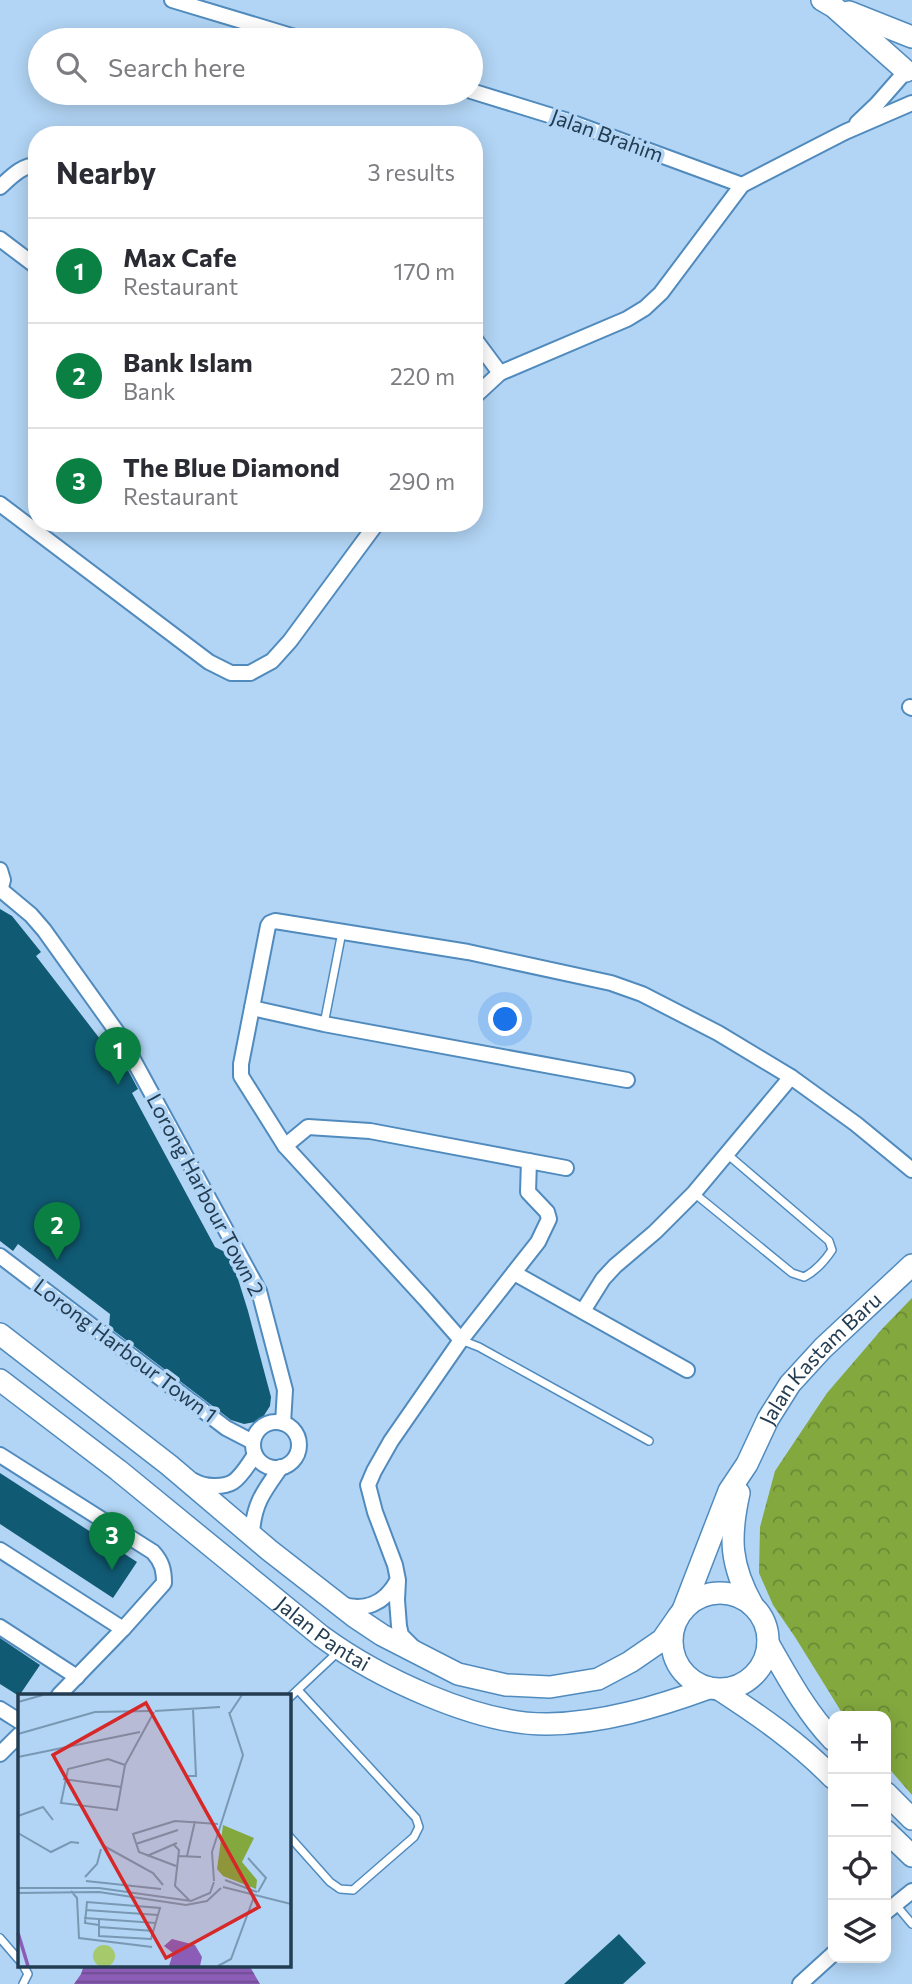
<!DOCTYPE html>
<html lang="en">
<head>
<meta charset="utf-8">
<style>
	body { margin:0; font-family:Commissioner,sans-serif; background:#f7f7f7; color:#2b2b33 }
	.controls { position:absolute; right:21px; bottom:21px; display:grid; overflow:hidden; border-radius:14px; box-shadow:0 4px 18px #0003 }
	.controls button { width:63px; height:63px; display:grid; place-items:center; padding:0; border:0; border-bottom:2px solid #e1e1e2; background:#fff; color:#2b2b33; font:35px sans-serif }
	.you { position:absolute; left:506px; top:1020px; width:24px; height:24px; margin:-18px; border:5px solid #fff; border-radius:50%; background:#1a73e8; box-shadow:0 0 0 10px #1a73e833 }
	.badge { display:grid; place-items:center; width:46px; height:46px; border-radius:50%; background:#0b8043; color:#fff; font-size:23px; font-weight:700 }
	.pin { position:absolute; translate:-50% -58px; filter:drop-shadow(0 2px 4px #0008) }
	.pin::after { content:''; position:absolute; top:37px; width:24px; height:21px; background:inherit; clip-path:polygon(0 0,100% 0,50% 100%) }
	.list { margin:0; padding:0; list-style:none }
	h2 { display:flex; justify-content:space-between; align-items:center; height:91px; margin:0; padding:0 28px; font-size:30px }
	h2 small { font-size:23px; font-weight:400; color:#7c7c81 }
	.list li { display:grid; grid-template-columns:46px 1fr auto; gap:21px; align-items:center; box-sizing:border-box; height:105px; padding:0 28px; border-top:2px solid #e1e1e2 }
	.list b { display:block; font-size:26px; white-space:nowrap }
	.list p { margin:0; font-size:23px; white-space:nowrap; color:#7c7c81 }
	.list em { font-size:23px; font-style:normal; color:#7c7c81 }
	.icon { flex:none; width:38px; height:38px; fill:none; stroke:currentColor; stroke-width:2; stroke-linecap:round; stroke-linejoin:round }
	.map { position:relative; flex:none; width:912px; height:1984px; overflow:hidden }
	.search { position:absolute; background:#fff; box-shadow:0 4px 18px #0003; left:28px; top:28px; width:455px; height:77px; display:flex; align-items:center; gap:18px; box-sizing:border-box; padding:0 24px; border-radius:38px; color:#7c7c81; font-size:26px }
	.panel { position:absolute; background:#fff; box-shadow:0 4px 18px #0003; left:28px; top:126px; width:455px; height:406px; border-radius:28px }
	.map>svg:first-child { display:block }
</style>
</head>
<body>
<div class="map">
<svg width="912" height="1984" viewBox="0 0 912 1984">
	<defs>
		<pattern id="forest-crowns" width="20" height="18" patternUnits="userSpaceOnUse" patternTransform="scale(1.75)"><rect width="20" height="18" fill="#83a83e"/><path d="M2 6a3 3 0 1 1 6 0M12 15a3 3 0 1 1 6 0" fill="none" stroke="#6b8a36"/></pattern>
		<pattern id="water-rules" width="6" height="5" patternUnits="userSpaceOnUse" patternTransform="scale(1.75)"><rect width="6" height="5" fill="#8b5db6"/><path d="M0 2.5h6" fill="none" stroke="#6b4a8e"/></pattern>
	</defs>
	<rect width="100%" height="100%" fill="#b2d5f5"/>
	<path fill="url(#forest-crowns)" d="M912 1298V1795L886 1765V1716H844L795 1637 773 1605 759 1573 760 1527 775 1471 827 1393 882 1329Z"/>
	<path fill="url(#water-rules)" d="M84 1965H249L260 1984H74L81 1974Z"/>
	<g fill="#105a73">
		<path d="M0 909 12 916 41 952 36 956 107 1048 114 1044 138 1089 132 1093 215 1247 227 1253 233 1263 248 1311 271 1397 270 1406 263 1417 255 1422 244 1424 231 1420 109 1327 110 1314 18 1244 13 1251 0 1241Z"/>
		<path d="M0 1473 137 1562 113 1598 0 1524Z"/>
		<path d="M0 1638 40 1665 19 1696 0 1684Z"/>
		<path d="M619 1934 646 1963 623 1984H564Z"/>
	</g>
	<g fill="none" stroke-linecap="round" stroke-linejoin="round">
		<defs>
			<g id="lane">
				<path d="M324 1024 342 932"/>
				<path d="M694 1193 792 1273 804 1277C816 1271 824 1262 832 1250L829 1241 727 1154"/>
				<path d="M461 1340 479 1347 649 1441"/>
				<path d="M289 1698 339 1651"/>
				<path d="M289 1836 330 1882 340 1889 353 1890 414 1837 419 1827 416 1818 298 1690"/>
				<path d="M896 1905 912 1924"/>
				<path d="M0 1938 19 1960"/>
				<path d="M23 1984 28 1974 23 1965"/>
			</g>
			<g id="street">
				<path d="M172 0 305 40"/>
				<path d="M471 91 565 120 742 185"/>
				<path d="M857 123 877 104 906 71"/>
				<path d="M0 187C11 177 22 165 37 165"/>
				<path d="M0 239 37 267"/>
				<path d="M474 338 500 373"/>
				<path d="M474 397 500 373 627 319 645 308 661 293 742 185 845 132 912 103"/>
				<path d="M0 504 209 662 231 673H250L272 661 290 641 377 523"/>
				<path d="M910 707 912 708"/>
				<path d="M0 870 3 880 0 891"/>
				<path d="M1 890 31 915 44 930 122 1039 259 1291 285 1390 283 1423"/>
				<path d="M252 1008 324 1024 627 1080"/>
				<path d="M285 1146 308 1127 370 1131 566 1168"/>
				<path d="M0 1256 226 1428 253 1442"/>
				<path d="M514 1273 687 1370"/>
				<path d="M583 1311 603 1279 615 1266 655 1232 694 1193 791 1077"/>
				<path d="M461 1340 426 1300 285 1146 241 1076V1064L268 926 270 923 275 921 468 952 611 983 642 994 718 1033 791 1077 856 1124 912 1170"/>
				<circle cx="276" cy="1445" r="23"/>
				<path d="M0 1455 153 1552C162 1562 164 1570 164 1583L123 1629 59 1695"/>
				<path d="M194 1481C204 1487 223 1488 233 1482 242 1476 249 1463 255 1455"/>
				<path d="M258 1539 252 1533C254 1503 264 1491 281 1467"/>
				<path d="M0 1550 123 1629"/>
				<path d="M341 1604C365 1612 385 1603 397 1581"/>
				<path d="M0 1627 77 1677"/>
				<path d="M413 1647 401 1635 399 1626 397 1600 398 1580 395 1565 375 1512 368 1485 374 1471 391 1441 461 1340 538 1242 549 1219 547 1212 528 1192 529 1161"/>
				<path d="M0 1709 19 1721"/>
				<path d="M0 1754 19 1735"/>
				<path d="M886 1912 912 1891"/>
				<path d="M800 1984 833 1954"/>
			</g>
			<g id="secondary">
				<path d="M822 0 834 7 906 71"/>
				<path d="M849 12 912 37"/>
				<path d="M0 1334 169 1465 269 1550 355 1617 382 1635 458 1674 506 1685 550 1687 598 1679 630 1662 662 1640 678 1617"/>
				<path id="s1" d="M0 1380 118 1470 321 1636C377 1677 477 1725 548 1724 603 1723 657 1707 709 1688"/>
				<path d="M739 1493C729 1538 730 1565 753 1606"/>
				<circle cx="720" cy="1641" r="48"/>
				<path id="s2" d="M683 1610 729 1491 747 1464 768 1419 790 1384 823 1348 912 1265"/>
				<path d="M768 1643C787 1676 806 1712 833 1740"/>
				<path d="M720 1690C760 1716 799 1743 833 1778"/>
				<path d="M886 1793 912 1819"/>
				<path d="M886 1831 912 1856"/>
			</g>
		</defs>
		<use href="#lane" stroke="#518bbd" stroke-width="10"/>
		<use href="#street" stroke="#518bbd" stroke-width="18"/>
		<use href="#secondary" stroke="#518bbd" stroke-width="24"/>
		<use href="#lane" stroke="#fff" stroke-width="7"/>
		<use href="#street" stroke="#fff" stroke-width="14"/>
		<use href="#secondary" stroke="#fff" stroke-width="21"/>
	</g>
	<g text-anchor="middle" stroke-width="7" stroke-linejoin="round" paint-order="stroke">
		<g font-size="21" fill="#233c51" stroke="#b2d5f5">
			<text transform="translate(607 136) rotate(20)" y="7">Jalan Brahim</text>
			<text transform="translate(205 1195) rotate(62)" y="7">Lorong Harbour Town 2</text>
			<text transform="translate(125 1351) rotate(37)" y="7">Lorong Harbour Town 1</text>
			<text dy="7" stroke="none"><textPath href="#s2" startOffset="290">Jalan Kastam Baru</textPath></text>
			<text dy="7" stroke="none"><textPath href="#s1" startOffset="411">Jalan Pantai</textPath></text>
		</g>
	</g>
	<g transform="translate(18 1694)">
		<rect width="273" height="273" fill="#b2d5f5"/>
		<path d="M205 131 236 144 224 168 239 186 238 195 205 182 199 175Z" fill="#83a83e"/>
		<path d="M75 262a11 11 0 1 1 22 0a11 11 0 1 1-22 0Z" fill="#a6c96c"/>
		<path d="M154 245 177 251 184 263 182 272H151L155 259 146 252Z" fill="#8b5db6"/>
		<path fill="none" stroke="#8b5db6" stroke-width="3.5" d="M0 239 10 272"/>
		<path fill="none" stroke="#7998b3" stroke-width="2" d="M0 8 25 1M137 17 202 13M212 19 224 1M0 40 77 18 132 17M0 63 122 38M107 71 90 65 50 75 43 109 99 116 107 71 136 18M168 82H178L175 15M45 85 103 93M0 122 25 113 35 126M0 139 33 158 53 148 61 149M118 150 160 136M155 150 161 156 157 192 172 207M86 152 135 179 145 191M129 162 159 149M160 162 183 163M169 162 177 127M230 164 248 184 240 198M158 172 121 158 115 140 157 127 200 130M67 183 79 170 83 155M207 186 239 198M68 187 143 195M196 187 194 158 225 61 211 18M205 193 273 210M0 194H81L173 207 192 199 196 188M53 197 59 204 61 244 134 253M0 199 81 198 168 211 189 207 203 194M68 216 140 221M66 224 138 229M81 231 67 229 69 208 142 214 133 245 81 242V225M81 233 136 237M200 272 213 265 237 200"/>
		<path fill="#d62828" fill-opacity="0.15" stroke="#d62828" stroke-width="3.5" d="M128 9 241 213 148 264 35 61Z"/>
		<rect width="273" height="273" fill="none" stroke="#233c51" stroke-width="3.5"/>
	</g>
</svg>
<div class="controls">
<button>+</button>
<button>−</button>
<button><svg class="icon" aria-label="locate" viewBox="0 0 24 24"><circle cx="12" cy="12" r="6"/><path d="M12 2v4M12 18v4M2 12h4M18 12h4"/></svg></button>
<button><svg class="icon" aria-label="layers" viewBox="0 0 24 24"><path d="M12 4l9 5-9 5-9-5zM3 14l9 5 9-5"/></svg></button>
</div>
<div class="you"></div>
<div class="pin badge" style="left:118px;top:1085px">1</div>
<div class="pin badge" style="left:57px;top:1260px">2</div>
<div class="pin badge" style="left:112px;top:1570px">3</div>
<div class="search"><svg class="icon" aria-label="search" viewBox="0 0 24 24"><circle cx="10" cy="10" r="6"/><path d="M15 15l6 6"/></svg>Search here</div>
<section class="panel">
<h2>Nearby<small>3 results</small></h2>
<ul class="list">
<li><span class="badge">1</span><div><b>Max Cafe</b><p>Restaurant</p></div><em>170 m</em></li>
<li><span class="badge">2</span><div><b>Bank Islam</b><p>Bank</p></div><em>220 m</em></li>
<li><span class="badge">3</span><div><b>The Blue Diamond</b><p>Restaurant</p></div><em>290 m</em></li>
</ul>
</section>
</div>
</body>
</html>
